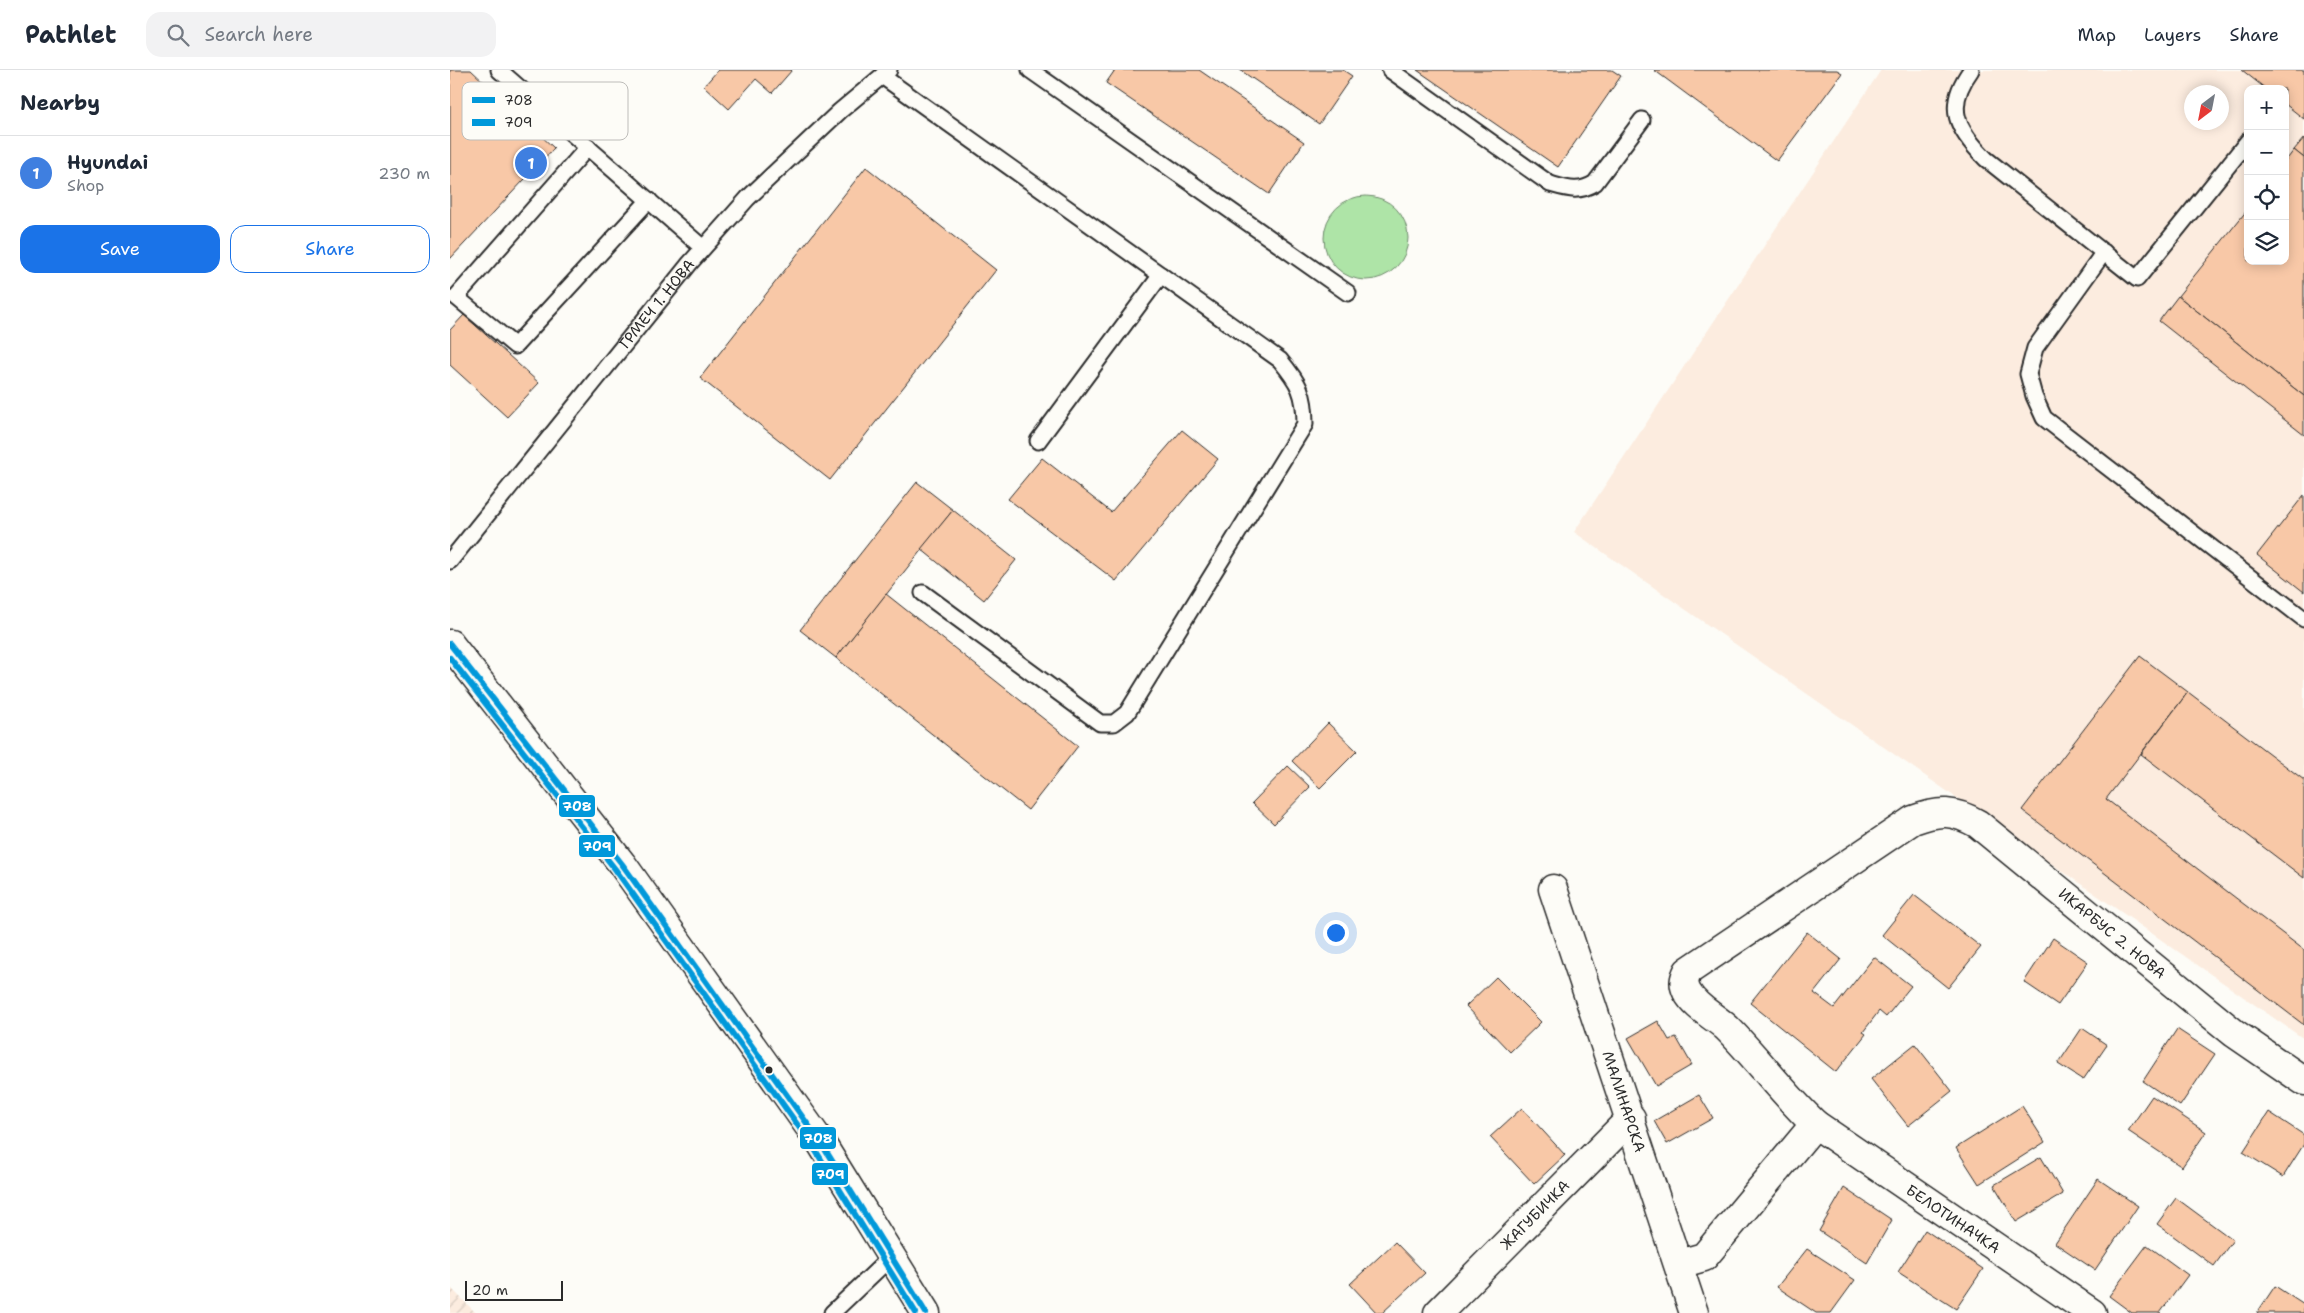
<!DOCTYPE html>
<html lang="en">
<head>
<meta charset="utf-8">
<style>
	body { margin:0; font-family:"Shantell Sans",sans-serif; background:#f2f2f3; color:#1f2937 }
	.controls { position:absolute; right:15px; top:15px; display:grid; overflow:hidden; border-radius:10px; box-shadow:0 2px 12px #0003 }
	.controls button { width:45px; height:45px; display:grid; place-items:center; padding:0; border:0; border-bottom:1px solid #e0e1e3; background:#fff; color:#1f2937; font:25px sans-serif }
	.compass { position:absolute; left:1734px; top:15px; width:45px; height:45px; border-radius:50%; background:#fff; box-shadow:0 2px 12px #0003; rotate:212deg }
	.scale { position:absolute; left:15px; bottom:12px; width:98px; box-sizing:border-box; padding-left:5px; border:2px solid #2b2b2b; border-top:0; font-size:14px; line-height:18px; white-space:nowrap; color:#2b2b2b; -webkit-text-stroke:4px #fdfcf7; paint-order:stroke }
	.you { position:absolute; left:885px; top:862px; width:18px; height:18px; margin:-12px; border:4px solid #fff; border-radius:50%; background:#1a73e8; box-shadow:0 0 0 8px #1a73e833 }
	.badge { display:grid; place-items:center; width:32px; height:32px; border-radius:50%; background:#1a73e8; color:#fff; font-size:16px; font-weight:700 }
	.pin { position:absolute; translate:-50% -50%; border:2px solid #fff; box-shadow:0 1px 5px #0006 }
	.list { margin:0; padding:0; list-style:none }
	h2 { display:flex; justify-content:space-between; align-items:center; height:65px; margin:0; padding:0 20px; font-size:21px }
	h2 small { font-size:16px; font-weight:400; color:#747a83 }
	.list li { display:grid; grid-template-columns:32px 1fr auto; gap:15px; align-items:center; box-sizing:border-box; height:75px; padding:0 20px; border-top:1px solid #e0e1e3 }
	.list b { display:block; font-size:19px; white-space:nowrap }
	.list p { margin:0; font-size:16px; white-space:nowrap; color:#747a83 }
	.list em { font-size:16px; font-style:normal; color:#747a83 }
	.actions { display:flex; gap:10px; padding:15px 20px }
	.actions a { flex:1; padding:11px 0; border:1px solid #1a73e8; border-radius:15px; text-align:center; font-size:18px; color:#1a73e8 }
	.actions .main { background:#1a73e8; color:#fff }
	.icon { flex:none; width:28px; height:28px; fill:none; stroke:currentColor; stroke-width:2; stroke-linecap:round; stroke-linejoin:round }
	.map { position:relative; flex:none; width:1854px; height:1243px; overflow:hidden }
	header { display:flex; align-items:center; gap:30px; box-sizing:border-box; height:70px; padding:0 25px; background:#fff; border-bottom:1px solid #e0e1e3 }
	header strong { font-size:24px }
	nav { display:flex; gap:28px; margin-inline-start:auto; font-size:18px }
	.search { width:350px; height:45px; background:#f2f2f3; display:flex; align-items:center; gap:12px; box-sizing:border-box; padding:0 18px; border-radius:15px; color:#747a83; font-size:19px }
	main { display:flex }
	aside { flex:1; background:#fff }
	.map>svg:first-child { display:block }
</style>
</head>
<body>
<header>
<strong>Pathlet</strong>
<div class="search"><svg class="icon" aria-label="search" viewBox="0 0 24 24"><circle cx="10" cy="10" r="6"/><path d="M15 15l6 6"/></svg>Search here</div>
<nav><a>Map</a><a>Layers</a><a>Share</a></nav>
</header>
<main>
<aside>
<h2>Nearby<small></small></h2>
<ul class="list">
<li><span class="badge" style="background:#3f7fe0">1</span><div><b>Hyundai</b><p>Shop</p></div><em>230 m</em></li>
</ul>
<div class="actions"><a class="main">Save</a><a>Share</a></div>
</aside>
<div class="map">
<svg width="1854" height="1243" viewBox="0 0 1854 1243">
	<defs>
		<pattern id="industrial-furrows" width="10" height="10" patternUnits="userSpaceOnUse" patternTransform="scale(1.25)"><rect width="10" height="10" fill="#fcecdf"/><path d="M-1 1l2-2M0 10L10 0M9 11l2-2" fill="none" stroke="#d8cbc0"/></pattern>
	</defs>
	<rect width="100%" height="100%" fill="#fdfcf7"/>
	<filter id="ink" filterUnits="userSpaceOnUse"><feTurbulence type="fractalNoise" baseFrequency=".02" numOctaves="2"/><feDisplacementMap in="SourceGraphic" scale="10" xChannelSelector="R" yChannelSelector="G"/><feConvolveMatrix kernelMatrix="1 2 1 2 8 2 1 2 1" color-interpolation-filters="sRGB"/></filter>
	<g filter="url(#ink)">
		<path fill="#fcecdf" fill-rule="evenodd" d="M1431 0H1854V969L1124 462ZM1798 19H1835V191H1798ZM1742 22H1772V52H1742Z"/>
		<path fill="url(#industrial-furrows)" d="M0 1217 26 1243H0Z"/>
		<circle fill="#aee4a7" stroke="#6c8869" cx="916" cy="168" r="42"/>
		<g fill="#f8c8a7" stroke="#2b2b2b">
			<path d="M0 0H21L104 78 0 189Z"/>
			<path d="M268 0H342L322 23 306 9 279 39 254 16Z"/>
			<path d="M665 0H749L854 72 819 124 656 13Z"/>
			<path d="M790 0H893L902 6 869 54Z"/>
			<path d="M967 0H1162L1171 6 1108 97Z"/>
			<path d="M1204 0H1387L1392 3 1327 91Z"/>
			<path d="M1792 0H1854V49L1835 34V19H1816Z"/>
			<path d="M1854 68V88L1844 80Z"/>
			<path d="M1844 80 1854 88V326L1728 226 1798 139V191H1835V92Z"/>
			<path d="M416 97 546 200 380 410 250 308Z"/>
			<path d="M1728 226 1854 326V365L1709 251Z"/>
			<path d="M14 245 89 313 57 347 0 295V260Z"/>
			<path d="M732 360 768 389 666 511 558 429 592 388 661 442Z"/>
			<path d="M467 412 503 440 386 588 350 560Z"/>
			<path d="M1854 425V522L1807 485Z"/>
			<path d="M503 440 566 490 534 530 471 479Z"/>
			<path d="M436 524 628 676 578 740 386 588Z"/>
			<path d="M1690 586 1738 622 1656 729 1854 880V955L1572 740Z"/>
			<path d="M1738 622 1854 710V808L1691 684Z"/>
			<path d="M878 653 907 681 870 718 842 691Z"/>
			<path d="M838 696 860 717 824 754 802 733Z"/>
			<path d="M1464 825 1531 877 1498 918 1432 865Z"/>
			<path d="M1357 862 1391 889 1364 923 1384 938 1424 887 1461 916 1436 947 1429 941 1413 962 1416 964 1386 1002 1300 933Z"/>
			<path d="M1603 868 1638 892 1608 935 1574 912Z"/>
			<path d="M1046 907 1091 952 1060 982 1016 936Z"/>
			<path d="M1208 951 1219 970 1226 967 1242 995 1206 1016 1178 968Z"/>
			<path d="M1632 958 1657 975 1633 1010 1608 994Z"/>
			<path d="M1727 959 1765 984 1730 1036 1693 1011Z"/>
			<path d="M1465 974 1502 1021 1458 1056 1421 1009Z"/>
			<path d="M1249 1025 1263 1048 1217 1074 1204 1051Z"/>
			<path d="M1702 1026 1756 1062 1732 1097 1678 1061Z"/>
			<path d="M1572 1036 1595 1072 1529 1114 1506 1078Z"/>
			<path d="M1072 1038 1115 1085 1084 1114 1040 1067Z"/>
			<path d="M1819 1042 1854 1065V1074L1833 1107 1793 1082Z"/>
			<path d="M1591 1087 1613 1124 1566 1152 1544 1115Z"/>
			<path d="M1648 1109 1688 1136 1645 1200 1605 1173Z"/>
			<path d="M1394 1118 1442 1150 1417 1193 1369 1161Z"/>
			<path d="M1726 1128 1783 1170 1764 1196 1707 1154Z"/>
			<path d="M1475 1160 1533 1199 1506 1239 1448 1202Z"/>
			<path d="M945 1172 975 1203 932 1243H927L900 1214Z"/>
			<path d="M1697 1175 1738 1205 1710 1243H1682L1659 1226Z"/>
			<path d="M1357 1179 1405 1210 1381 1243H1366L1327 1217Z"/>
			<path d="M1825 1216 1854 1235V1243H1807Z"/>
		</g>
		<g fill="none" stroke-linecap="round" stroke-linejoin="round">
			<defs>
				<g id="service">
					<path d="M49 0 253 178"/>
					<path d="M580 0 898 223"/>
					<path d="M940 0 1100 114C1118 119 1129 123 1145 113L1192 50"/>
					<path d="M1521 0C1494 37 1507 60 1536 89L1687 209 1798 71"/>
					<path d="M432 6 830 290C849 313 855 323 855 354L677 643 664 653H650L473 523"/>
					<path d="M138 77 6 227 65 276 199 130"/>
					<path d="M1654 182 1585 278 1578 304 1584 326 1594 348 1854 549"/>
					<path d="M588 371 711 205"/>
					<path id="s1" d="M0 491 240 193 298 128 390 41 439 0"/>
					<path d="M382 1243 443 1185"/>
				</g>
				<g id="minor">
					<path id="s2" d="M1103 819 1244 1243"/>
					<path d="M1229 1194 1254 1187 1365 1054"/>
					<path id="s3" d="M988 1243 1181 1048"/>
					<path id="s4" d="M1642 1243 1365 1054C1333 1024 1308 989 1277 958 1264 946 1246 938 1237 922 1233 914 1234 909 1238 901L1463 750C1489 740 1504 740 1528 754L1784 963 1854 1011"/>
				</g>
				<path id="tertiary" d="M0 574 172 794 371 1073 476 1243"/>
			</defs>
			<use href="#service" stroke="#2b2b2b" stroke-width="19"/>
			<use href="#minor" stroke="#2b2b2b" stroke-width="31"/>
			<use href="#tertiary" stroke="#2b2b2b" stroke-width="31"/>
			<use href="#service" stroke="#fdfcf7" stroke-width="15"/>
			<use href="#minor" stroke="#fdfcf7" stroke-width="28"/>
			<use href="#tertiary" stroke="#fdfcf7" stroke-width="28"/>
			<defs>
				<path id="bus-1" d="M0 574 172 794 371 1073 476 1243"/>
				<path id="bus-2" d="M0 588 165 799 364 1078 466 1243"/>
			</defs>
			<use href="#bus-1" stroke="#fdfcf7" stroke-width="10"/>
			<use href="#bus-2" stroke="#fdfcf7" stroke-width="10"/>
			<use href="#bus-1" stroke="#0098da" stroke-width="6"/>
			<use href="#bus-2" stroke="#0098da" stroke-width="6"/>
		</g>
	</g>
	<circle fill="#2b2b2b" stroke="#fdfcf7" stroke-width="2" cx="319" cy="1000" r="4.5"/>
	<g text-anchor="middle" stroke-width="5" stroke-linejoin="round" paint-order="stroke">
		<g font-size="15" fill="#2b2b2b" stroke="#fdfcf7">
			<text dy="5" stroke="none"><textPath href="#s1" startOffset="330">ГРМЕЧ 1. НОВА</textPath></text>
			<text dy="5" stroke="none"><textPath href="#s4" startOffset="1054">ИКАРБУС 2. НОВА</textPath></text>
			<text dy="5" stroke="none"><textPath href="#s2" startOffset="224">МАЛИНАРСКА</textPath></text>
			<text dy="5" stroke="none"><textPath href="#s3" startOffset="138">ЖАГУБИЧКА</textPath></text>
			<text transform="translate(1503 1149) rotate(34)" y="5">БЕЛОТИНАЧКА</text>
		</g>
	</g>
	<rect x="12" y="12" width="166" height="58" rx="8" fill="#fdfcf7" stroke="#bebdba" stroke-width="1"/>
	<rect x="22" y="27" width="23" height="6" fill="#0098da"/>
	<rect x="22" y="49" width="23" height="7" fill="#0098da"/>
	<g font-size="14" fill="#2b2b2b">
		<text x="54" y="35">708</text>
		<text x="54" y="57">709</text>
	</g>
	<g stroke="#fdfcf7" stroke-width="2">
		<rect x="108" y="724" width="38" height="24" rx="5" fill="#0098da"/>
		<rect x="128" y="764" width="38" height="24" rx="5" fill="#0098da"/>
		<rect x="349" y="1056" width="38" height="24" rx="5" fill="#0098da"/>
		<rect x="361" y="1092" width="38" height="24" rx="5" fill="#0098da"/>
	</g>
	<g font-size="14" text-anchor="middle" font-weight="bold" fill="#fff">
		<text x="127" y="741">708</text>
		<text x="147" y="781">709</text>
		<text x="368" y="1073">708</text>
		<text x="380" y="1109">709</text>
	</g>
</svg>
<div class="controls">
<button>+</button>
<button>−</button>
<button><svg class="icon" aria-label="locate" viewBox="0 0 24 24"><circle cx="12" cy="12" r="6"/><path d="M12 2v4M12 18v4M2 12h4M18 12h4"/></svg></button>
<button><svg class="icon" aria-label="layers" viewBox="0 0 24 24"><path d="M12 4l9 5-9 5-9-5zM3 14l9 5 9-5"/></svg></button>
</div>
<svg class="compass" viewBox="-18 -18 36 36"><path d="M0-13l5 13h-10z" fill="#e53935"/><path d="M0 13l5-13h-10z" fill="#747a83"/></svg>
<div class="scale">20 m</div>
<div class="you"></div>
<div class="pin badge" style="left:81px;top:93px;background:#3f7fe0">1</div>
</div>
</main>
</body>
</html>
